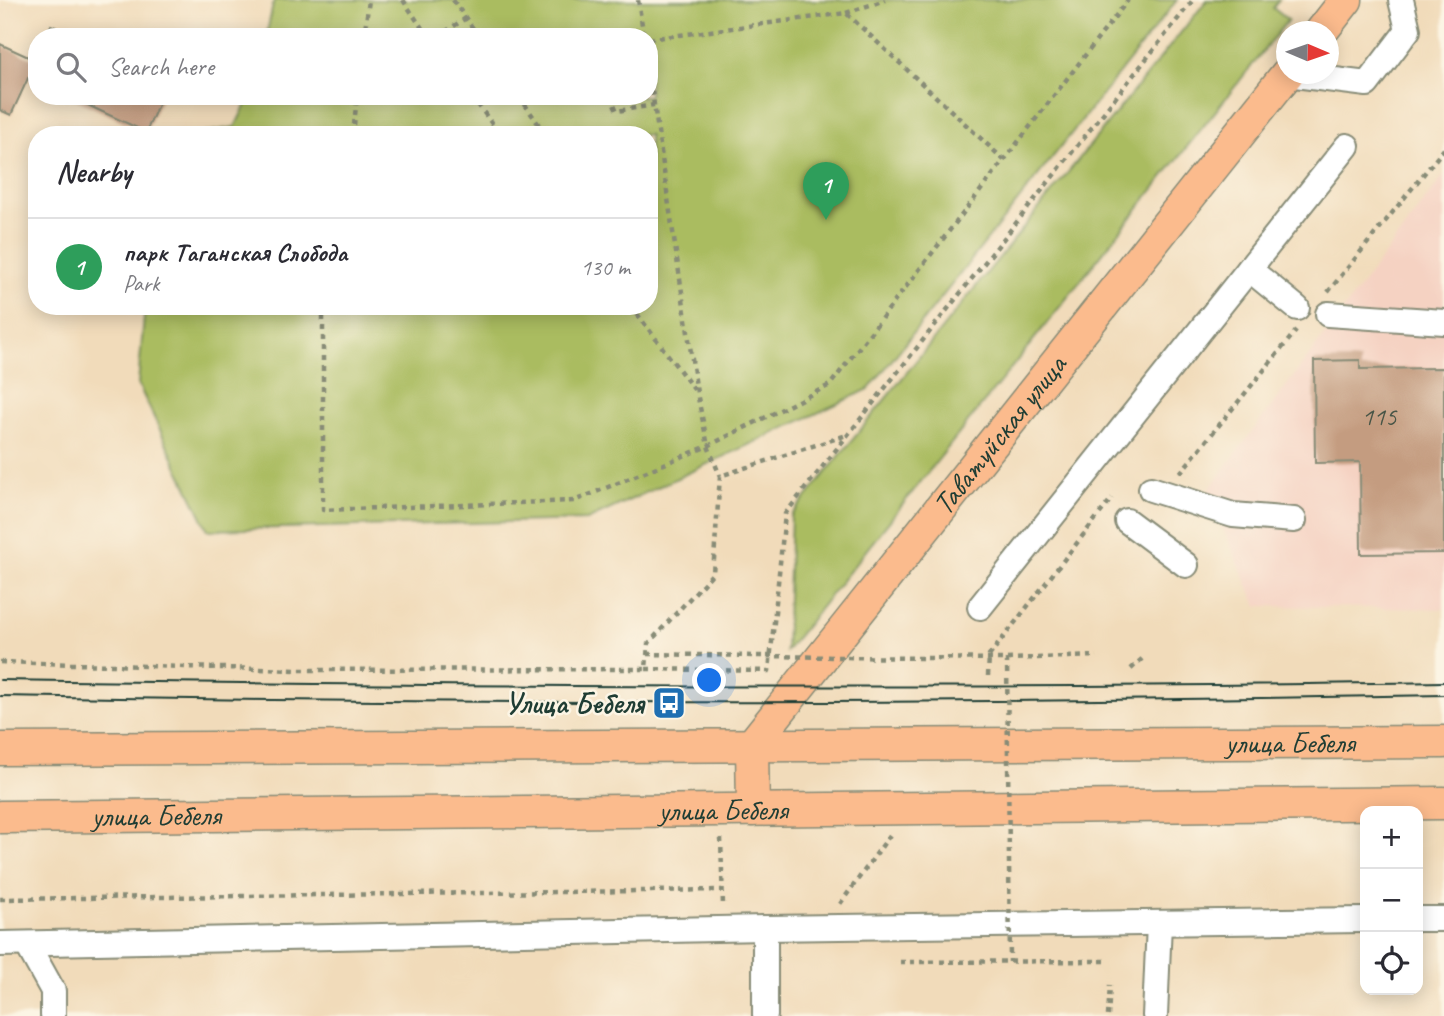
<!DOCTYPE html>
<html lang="en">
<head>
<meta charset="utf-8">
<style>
	body { margin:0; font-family:Caveat,sans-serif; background:#f2f2f3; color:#2b2b33 }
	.controls { position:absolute; right:21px; bottom:21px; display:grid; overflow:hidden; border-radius:14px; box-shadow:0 4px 18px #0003 }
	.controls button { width:63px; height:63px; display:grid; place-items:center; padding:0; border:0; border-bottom:2px solid #e1e1e2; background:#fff; color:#2b2b33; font:35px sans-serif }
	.compass { position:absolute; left:1276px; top:21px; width:63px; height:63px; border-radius:50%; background:#fff; box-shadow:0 4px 18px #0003; rotate:92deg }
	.you { position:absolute; left:710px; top:681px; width:24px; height:24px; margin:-18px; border:5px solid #fff; border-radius:50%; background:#1a73e8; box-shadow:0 0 0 10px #1a73e833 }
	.badge { display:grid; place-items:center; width:46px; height:46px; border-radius:50%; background:#1f6fb2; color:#fff; font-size:23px; font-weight:700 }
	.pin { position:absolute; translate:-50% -58px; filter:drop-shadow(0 2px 4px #0008) }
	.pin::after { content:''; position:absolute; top:37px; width:24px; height:21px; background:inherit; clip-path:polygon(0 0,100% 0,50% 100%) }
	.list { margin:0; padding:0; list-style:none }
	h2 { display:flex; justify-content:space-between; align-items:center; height:91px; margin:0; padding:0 28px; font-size:30px }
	h2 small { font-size:23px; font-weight:400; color:#7c7c81 }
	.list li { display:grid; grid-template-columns:46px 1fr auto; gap:21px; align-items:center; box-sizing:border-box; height:98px; padding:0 28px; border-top:2px solid #e1e1e2 }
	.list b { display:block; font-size:26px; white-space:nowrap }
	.list p { margin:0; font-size:23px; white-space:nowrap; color:#7c7c81 }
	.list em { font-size:23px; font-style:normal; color:#7c7c81 }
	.icon { flex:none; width:38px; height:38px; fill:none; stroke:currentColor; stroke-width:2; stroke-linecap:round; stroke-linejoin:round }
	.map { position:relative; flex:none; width:1444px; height:1016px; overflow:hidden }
	.search { position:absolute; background:#fff; box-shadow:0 4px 18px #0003; left:28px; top:28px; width:630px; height:77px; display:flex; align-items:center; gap:18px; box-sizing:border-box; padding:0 24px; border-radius:28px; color:#7c7c81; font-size:26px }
	.panel { position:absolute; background:#fff; box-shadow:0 4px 18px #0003; left:28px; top:126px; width:630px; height:189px; border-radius:28px }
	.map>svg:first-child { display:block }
</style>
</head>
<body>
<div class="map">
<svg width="1444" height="1016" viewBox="0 0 1444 1016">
	<rect width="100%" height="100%" fill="#fcf5e5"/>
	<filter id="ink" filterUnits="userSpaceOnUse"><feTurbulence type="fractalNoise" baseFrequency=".0143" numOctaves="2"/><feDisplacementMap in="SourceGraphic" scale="14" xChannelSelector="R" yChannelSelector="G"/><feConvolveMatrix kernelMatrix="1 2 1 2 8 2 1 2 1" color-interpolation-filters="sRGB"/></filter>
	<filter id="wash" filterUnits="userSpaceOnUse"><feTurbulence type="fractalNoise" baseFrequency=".00686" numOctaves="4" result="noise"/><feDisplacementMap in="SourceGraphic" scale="28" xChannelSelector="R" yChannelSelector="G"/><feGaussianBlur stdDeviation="1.57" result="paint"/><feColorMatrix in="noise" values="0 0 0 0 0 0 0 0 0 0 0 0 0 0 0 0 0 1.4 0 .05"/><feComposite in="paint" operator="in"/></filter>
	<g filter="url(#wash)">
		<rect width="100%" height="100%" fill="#f1dbba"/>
		<path fill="#f5d2c2" d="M1444 175V609L1257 606 1207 492Z"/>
		<g fill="#aabc60" stroke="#647c4a" stroke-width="2">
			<path d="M274 0H1177L869 389 587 520 208 530 138 384 145 306H649V135H193L235 127 250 96H649V37H266Z"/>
			<path d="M1207 0H1279L1273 8 1288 20 786 651 791 516Z"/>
		</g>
		<g id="blocks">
			<g fill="#c49c80">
				<path d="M51 25 77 37H46Z"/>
				<path d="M0 44 37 61V82L28 78 11 115 0 110Z"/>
				<path d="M68 96H162L146 132Z"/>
				<path d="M1360 360V369L1444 368V553L1361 554 1360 462 1315 463 1314 361Z"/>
			</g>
		</g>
	</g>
	<g filter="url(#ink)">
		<use href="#blocks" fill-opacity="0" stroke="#888c77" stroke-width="2"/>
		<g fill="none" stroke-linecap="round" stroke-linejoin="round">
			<defs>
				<g id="minor">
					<path d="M1287 74 1367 84 1408 30 1401 0"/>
					<path d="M1249 269 1297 308"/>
					<path d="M1328 314 1444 322"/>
					<path d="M1151 489 1233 515 1294 520"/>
					<path d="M1127 521 1186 565"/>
					<path d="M980 607 1347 146"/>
					<path d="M1418 919H1444"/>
					<path d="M765 928V1016"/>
					<path d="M0 944 765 928 1365 920"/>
					<path d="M27 944 53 991V1016"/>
					<path d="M1155 1016 1159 923"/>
				</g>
				<g id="major">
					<path d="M1321 32 1346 0"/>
					<path id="s1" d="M0 749 1444 742"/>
					<path id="s2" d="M753 810 752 745 1287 74"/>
					<path id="s3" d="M0 817 1444 803"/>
				</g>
			</defs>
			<use href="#minor" stroke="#888c77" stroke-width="28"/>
			<use href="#major" stroke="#888c77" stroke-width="35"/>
			<g stroke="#888c77" stroke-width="4.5" stroke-dasharray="5 5" stroke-linecap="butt">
				<path d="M403 0 428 37"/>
				<path d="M453 0 479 37"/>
				<path d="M638 0 644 37"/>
				<path d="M846 13 885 0"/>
				<path d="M364 37 369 0"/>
				<path d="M437 37 466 18"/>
				<path d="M649 39 846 13 1004 160"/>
				<path d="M649 71 697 393 708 446 720 476"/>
				<path d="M472 96 500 135"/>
				<path d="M519 96 546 135"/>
				<path d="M610 96 617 111 654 105"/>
				<path d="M353 135 357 96"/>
				<path d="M1328 292 1444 149"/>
				<path d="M323 306V510L574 501 708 446 830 385 1128 0"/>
				<path d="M631 306 696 392"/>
				<path d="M1180 473 1296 331"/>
				<path d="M647 654 757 656"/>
				<path d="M1007 659 1097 656"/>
				<path d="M0 662 296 670 646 669 648 644 713 573 720 476 847 435"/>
				<path d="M646 669 769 671 785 514 1193 0"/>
				<path d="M1131 669 1144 657"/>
				<path d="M988 676 989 656 1112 498"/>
				<path d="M721 838 723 906"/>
				<path d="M0 899 722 890"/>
				<path d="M840 904 890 835"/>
				<path d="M900 962 1110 961"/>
				<path d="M1108 1016 1110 985"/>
			</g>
			<use href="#minor" stroke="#fff" stroke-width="24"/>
			<use href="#major" stroke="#fbbb8d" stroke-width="32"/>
			<g stroke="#1f3d34" stroke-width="2">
				<path d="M0 680C481 687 963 690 1444 682"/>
				<path d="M0 696C481 705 963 704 1444 695"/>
			</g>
			<path stroke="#888c77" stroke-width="4.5" stroke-dasharray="5 5" stroke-linecap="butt" d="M757 656 1007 659 1010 962"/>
		</g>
	</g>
	<defs>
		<symbol id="bus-square" viewBox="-11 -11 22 22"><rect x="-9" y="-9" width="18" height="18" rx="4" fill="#1f6fb2" stroke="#fcf5e5"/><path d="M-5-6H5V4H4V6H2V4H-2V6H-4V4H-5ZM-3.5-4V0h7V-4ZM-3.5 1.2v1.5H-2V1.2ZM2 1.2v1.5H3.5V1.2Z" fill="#fff"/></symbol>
	</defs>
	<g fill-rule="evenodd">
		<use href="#bus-square" x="650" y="684" width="38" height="38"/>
	</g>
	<g text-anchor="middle" stroke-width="5" stroke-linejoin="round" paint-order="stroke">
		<g font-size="26" fill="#485547">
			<text x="1379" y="425">115</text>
		</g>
		<g font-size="30" fill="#1f3d34" stroke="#fcf5e5">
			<text dy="10" stroke="none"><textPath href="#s2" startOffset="462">Таватуйская улица</textPath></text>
			<text dy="10" stroke="none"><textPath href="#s1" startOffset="1290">улица Бебеля</textPath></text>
			<text dy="10" stroke="none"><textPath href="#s3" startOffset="723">улица Бебеля</textPath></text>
			<text dy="10" stroke="none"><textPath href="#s3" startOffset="156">улица Бебеля</textPath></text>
		</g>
		<g font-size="30" font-weight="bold" fill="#1f3d34" stroke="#fcf5e5" text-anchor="end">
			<text x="644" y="713">Улица Бебеля</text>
		</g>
	</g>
</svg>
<div class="controls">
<button>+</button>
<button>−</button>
<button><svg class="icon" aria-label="locate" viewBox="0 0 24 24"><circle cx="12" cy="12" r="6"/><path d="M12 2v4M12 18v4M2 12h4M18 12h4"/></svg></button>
</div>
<svg class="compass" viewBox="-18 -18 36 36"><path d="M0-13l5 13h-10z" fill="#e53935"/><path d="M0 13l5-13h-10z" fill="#7c7c81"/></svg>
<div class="you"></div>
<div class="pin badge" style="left:826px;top:220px;background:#2e9e5b">1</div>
<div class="search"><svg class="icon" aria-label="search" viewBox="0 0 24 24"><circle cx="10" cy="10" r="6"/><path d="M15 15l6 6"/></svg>Search here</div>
<section class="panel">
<h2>Nearby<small></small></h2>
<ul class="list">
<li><span class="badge" style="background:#2e9e5b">1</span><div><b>парк Таганская Слобода</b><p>Park</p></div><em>130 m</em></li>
</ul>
</section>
</div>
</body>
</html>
